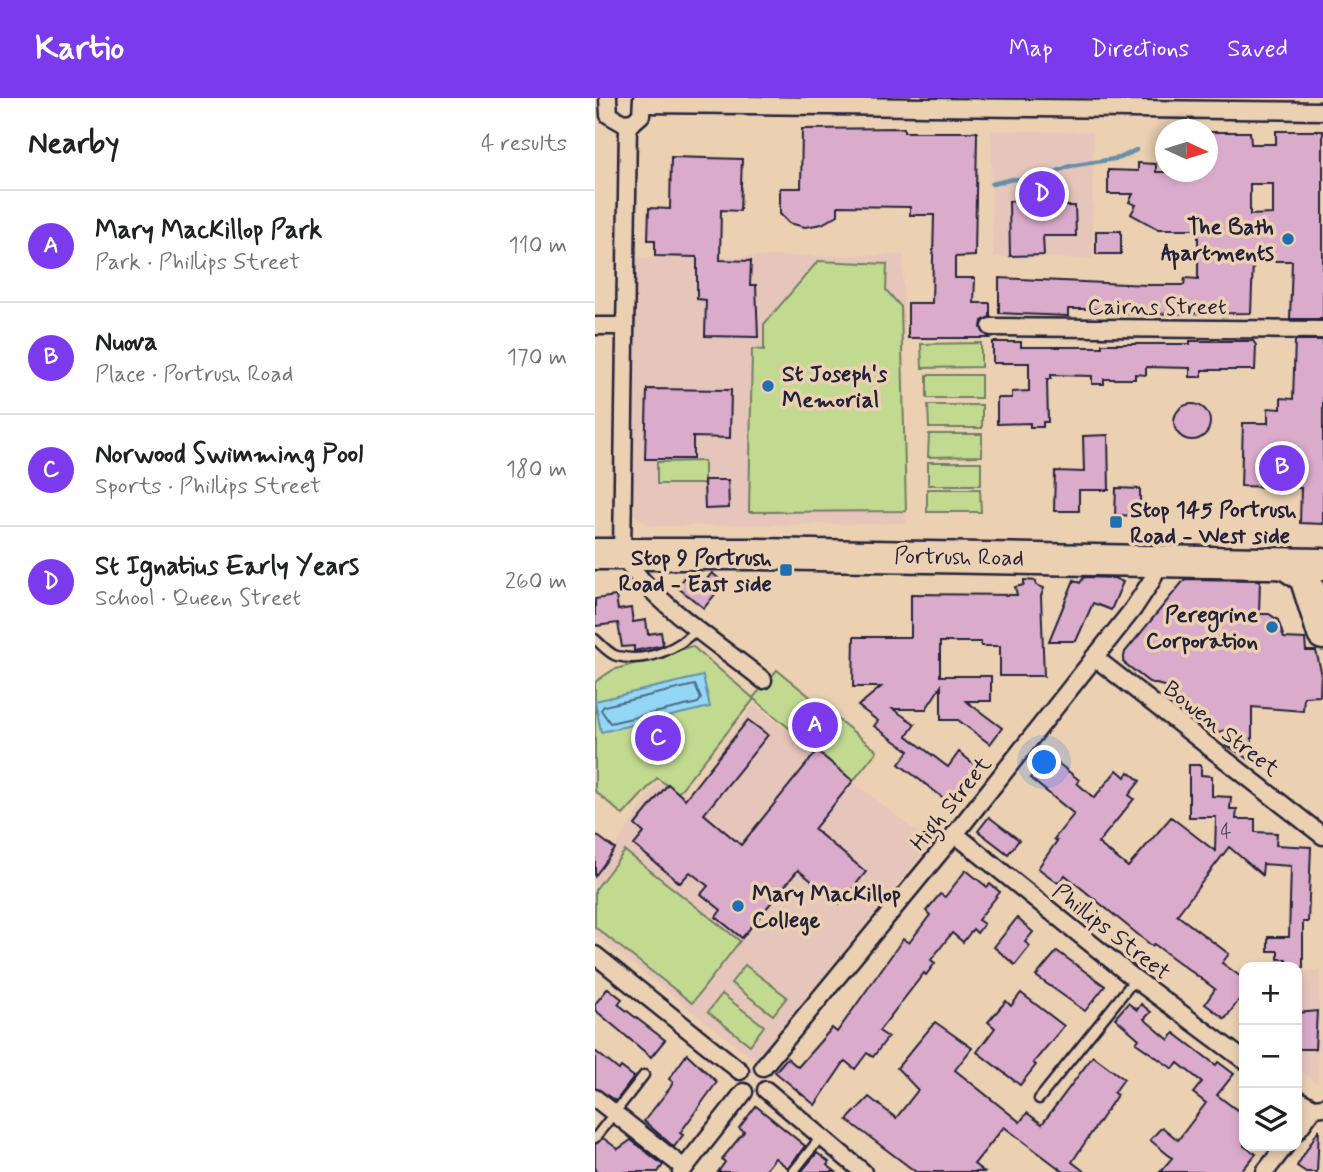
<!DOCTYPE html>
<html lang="en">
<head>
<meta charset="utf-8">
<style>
	body { margin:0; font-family:Mynerve,sans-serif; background:#f6f6f6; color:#202124 }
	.controls { position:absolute; right:21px; bottom:21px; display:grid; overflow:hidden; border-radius:14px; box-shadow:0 4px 10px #0003 }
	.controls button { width:63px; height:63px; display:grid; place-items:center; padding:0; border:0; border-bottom:2px solid #e0e0e0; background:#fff; color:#202124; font:35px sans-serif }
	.compass { position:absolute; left:560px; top:21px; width:63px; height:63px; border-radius:50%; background:#fff; box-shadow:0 4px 10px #0003; rotate:94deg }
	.you { position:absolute; left:450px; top:665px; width:24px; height:24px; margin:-18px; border:5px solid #fff; border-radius:50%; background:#1a73e8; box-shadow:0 0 0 10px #1a73e833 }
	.badge { display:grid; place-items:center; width:46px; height:46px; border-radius:50%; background:#7c3aed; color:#fff; font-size:23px; font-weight:700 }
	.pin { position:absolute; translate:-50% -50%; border:4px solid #fff; box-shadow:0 2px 7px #0006 }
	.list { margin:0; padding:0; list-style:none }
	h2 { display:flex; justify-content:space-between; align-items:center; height:91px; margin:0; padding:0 28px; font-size:30px }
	h2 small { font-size:23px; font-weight:400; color:#757577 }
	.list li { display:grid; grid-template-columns:46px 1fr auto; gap:21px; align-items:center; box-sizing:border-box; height:112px; padding:0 28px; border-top:2px solid #e0e0e0 }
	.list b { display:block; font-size:26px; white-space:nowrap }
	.list p { margin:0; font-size:23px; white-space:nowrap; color:#757577 }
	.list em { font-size:23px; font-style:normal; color:#757577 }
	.icon { flex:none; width:38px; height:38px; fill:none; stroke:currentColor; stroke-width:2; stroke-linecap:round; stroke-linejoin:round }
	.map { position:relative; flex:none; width:728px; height:1074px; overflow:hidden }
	header { display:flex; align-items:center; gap:42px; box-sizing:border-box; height:98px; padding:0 35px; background:#7c3aed; color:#fff }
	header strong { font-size:33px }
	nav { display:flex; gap:38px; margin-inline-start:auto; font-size:24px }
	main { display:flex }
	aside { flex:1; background:#fff }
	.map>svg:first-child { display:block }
</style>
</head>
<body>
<header>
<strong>Kartio</strong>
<nav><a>Map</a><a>Directions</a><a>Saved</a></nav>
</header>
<main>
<aside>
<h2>Nearby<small>4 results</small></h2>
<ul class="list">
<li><span class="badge">A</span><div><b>Mary MacKillop Park</b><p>Park · Phillips Street</p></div><em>110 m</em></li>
<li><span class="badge">B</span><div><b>Nuova</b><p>Place · Portrush Road</p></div><em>170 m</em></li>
<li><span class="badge">C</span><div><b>Norwood Swimming Pool</b><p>Sports · Phillips Street</p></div><em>180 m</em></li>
<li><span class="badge">D</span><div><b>St Ignatius Early Years</b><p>School · Queen Street</p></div><em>260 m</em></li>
</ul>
</aside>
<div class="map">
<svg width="728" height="1074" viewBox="0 0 728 1074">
	<rect width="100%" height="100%" fill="#ebd0b2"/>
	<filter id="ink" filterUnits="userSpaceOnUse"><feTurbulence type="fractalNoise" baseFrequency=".0143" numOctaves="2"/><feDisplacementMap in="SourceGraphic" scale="14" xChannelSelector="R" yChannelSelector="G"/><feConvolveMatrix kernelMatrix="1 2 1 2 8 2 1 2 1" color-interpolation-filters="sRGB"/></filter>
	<g filter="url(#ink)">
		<g fill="#e6c5ba">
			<path d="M396 33 498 34 497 161 398 159Z"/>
			<path d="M308 157 311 425 55 428 39 416 37 160Z"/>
			<path d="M159 607 336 745 160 962 0 837V778L63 685 93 696Z"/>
			<path d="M725 873 722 985 702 971V874Z"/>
		</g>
		<g fill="#c1da90" stroke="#727e66" stroke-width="2">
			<path d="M223 163 292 166 291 192 306 209 311 413 154 414 157 251 169 252V226Z"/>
			<path d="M386 245V269L327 270 326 246Z"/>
			<rect x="332" y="277" width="54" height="23"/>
			<path d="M333 307H387V330H334Z"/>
			<path d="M334 336H387V358L333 359Z"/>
			<path d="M109 363V386H62V364Z"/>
			<rect x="333" y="364" width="53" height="23"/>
			<path d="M332 391H385L386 414H332Z"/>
			<path d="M97 548 158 600 182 572 282 653 258 683 159 601 83 695 62 680 28 717 0 693V584L18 572Z"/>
			<path d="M30 753 145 843 97 905 0 829V792Z"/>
			<path d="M150 867 192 899 178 917 136 885Z"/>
			<path d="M127 896 169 928 155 947 113 914Z"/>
		</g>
		<path fill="#93d7f5" stroke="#668fab" stroke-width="2" d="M108 578 115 609 6 634 0 603Z"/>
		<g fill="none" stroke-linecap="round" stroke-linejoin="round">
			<path stroke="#4f6a85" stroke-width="2" d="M100 587 106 601 103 605 15 625 6 612 9 608Z"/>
			<path stroke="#668fab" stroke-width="4.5" d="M397 86 418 81 440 82 475 68 525 60 541 52"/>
		</g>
		<g fill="#dbabcc" stroke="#22223b" stroke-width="2" fill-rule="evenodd">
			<path d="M309 30V34H382L380 158 360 159V180H380L379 205H395V219L387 223 386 230 395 240H313V205H337L339 117H315V109L243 108V117L227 126 210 129 194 125 185 116V90H206L207 31Z"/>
			<path d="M681 33H728V221H695L697 163H658L656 215 514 216V211H473V218L404 215V180L552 187H589L590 180 603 181V131H563L536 116 541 107 534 104 538 96H513V72L543 73V65L561 66V74H612V34H655L656 46H681ZM655 86H678V116L655 117Z"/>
			<path d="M76 59 147 61 145 113 126 112 125 162 156 163 155 187H161L163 239 110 238 111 202 102 201V159L60 158V142H53L54 110 75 111Z"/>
			<path d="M459 102V108H480L481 138H448L449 157 415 158 414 103Z"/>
			<rect x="501" y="133" width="25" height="23"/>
			<path d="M700 242H728V426L705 425 706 390 646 388 648 325H673V310L686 311V300L698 301Z"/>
			<path d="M595 243H658L661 247 660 272H607V279H595V270L551 269V277L540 276V281H509V286H497V278L456 277V281H452L453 324H448V329H435V325L402 326V300H417V294L434 293V265H398V244H426V249H507V246H595Z"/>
			<path d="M52 291 136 292 135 340 98 339V361H50Z"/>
			<circle cx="597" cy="324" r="18"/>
			<path d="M513 337 514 392H484V413H459L460 373 489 374 488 338Z"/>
			<path d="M109 382H133L134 410 110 411Z"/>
			<path d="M521 390 545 391V418L520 417Z"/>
			<path d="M92 475 107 487 117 475 129 485 109 510 82 489Z"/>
			<path d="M489 479 519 480 528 484 516 512 498 505 481 543H454L479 482 485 485Z"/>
			<path d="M590 481 665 482 664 516H674L683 522 689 540 710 541 711 553H721L726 573 725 598 709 599 708 613 657 609V663L631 647 637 630 620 635 573 602 576 590 554 584 528 564 530 554Z"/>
			<path d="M429 482 441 483V487L449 490 446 498 449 578H405V548H386V544H345V578H396V603H371L407 630 395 646 363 622H346V588L331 611H298L320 626 312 638 353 669 364 654 385 671 359 708 304 666 314 653 279 628 283 623 263 608 286 589H258L259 539H316V496L422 497 420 489 429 487Z"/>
			<path d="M21 498 23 512 36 510 38 524 51 522 53 536 66 534 68 547 39 553V548L27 549 23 525 0 528V501Z"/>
			<path d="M153 622 173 637 109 716 146 747 222 653 258 683 219 731 271 774 245 806 203 772 147 840 121 819 126 812 106 796 113 788 95 774 85 785 39 747 49 735 40 727 73 686 90 701Z"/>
			<path d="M453 657 484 682 482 685 499 700 522 672 530 679 534 674 545 683 534 697 539 701 503 745 533 769 576 719 620 753 621 719H594V667H606V677L617 678V698L636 699 635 711H642L641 721H660V734L682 735 681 747 716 749 713 824H708V870L691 869V861H683V853H673V839H694L696 768 668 766 667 777 634 749 582 817 634 856 627 865 649 881V895L630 921 610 906 620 891 559 846 557 848 470 777 463 785 443 770 462 743 459 741 479 716 435 680Z"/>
			<path d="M394 719 424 742 413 756 383 733Z"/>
			<path d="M0 736 20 751 0 778Z"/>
			<path d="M371 772 392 789 395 786 405 794 383 822 389 826 382 835 378 831 368 844 357 835 336 862 340 865 331 877 329 875 284 933 293 939 278 959 272 955 260 971 250 963 220 1007 180 974 192 960 203 969 237 930 242 934 308 841 314 845 335 817 331 813 345 796 350 799Z"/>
			<path d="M422 820 438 834 430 844 435 848 420 867 399 849Z"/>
			<path d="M462 853 510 888 490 913 441 878Z"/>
			<path d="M13 890 27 901 23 906 70 942 56 959 0 912V906Z"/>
			<path d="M426 895 469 928 438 965 441 967 425 987 382 954 400 930 393 924 411 903 416 908Z"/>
			<path d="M533 905 542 912 546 906 556 914 549 921 574 942 579 935 621 967 623 964 639 976 622 997 642 1012 649 1003V1048L661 1056 646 1074H565L577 1060 555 1042 567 1029 583 1042 611 1005 598 995 607 984 583 965 578 971 541 945 544 941 520 920Z"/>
			<path d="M722 913 720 951H702V915Z"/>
			<path d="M340 924 377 950 360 972 425 1024 432 1015 447 1026 498 958 529 981 519 995 522 997 477 1064 490 1074H469L409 1029 379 1066 389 1074H321L252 1022 274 999 301 1020 323 992 302 970Z"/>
			<path d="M0 953 24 972 26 969 39 979 21 1003 0 990Z"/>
			<path d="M92 956 122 984 85 1035 88 1037 79 1049 49 1023 75 990 78 984 74 981Z"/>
			<path d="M161 1008 210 1048 193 1070 180 1060 169 1074H123L130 1064 127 1061 149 1034 144 1030Z"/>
			<path d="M724 1031 722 1074H711L702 1068Z"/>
			<path d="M8 1040 23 1051 36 1042 68 1067 63 1074H0V1046Z"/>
			<path d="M222 1055 234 1064 232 1067 241 1074H206Z"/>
		</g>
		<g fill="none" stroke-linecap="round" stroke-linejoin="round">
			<defs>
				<g id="lane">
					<path d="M0 541C6 546 14 556 22 558 51 565 85 551 103 529"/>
					<path d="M444 1001 540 881"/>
					<path d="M0 1040 49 977"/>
					<path d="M198 1074 225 1040"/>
				</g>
				<g id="street">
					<path d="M13 0 14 17 28 25 38 24 46 17 47 0"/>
					<path d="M48 6 728 13"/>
					<path d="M33 25 27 456C54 502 126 548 168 582"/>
					<path d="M0 228H28"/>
					<path d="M396 229 728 232"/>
					<path d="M499 559 728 738"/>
					<path d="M360 736 540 881 649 962"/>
					<path d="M0 857 145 973"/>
					<path d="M168 969 360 736 538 511 557 482 565 461"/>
					<path d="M171 992 268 1074"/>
					<path d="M0 1000 89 1070"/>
					<path d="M702 1001 719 1010 728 1009"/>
					<path d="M702 1033 719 1010"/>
					<path d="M86 1074 149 994"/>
					<path d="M670 1074 690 1048"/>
				</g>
				<g id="highway">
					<path d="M0 456H163L728 466"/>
					<path d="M690 466 710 479 728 536"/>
				</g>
			</defs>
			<use href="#lane" stroke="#22223b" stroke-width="13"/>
			<use href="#street" stroke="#22223b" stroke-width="21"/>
			<use href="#highway" stroke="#22223b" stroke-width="35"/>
			<use href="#lane" stroke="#ebd0b2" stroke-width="8"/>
			<use href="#street" stroke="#ebd0b2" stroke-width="16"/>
			<use href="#highway" stroke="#ebd0b2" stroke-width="30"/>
		</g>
	</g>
	<g fill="#1f6fb2" stroke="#ebd0b2" stroke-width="2.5">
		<circle cx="693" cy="141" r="7"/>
		<circle cx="173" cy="288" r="7"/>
		<rect x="514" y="417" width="14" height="14" rx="3.5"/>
		<rect x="184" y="465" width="14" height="14" rx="3.5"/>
		<circle cx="677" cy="529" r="7"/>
		<circle cx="143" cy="808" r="7"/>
	</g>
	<g text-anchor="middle" stroke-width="7" stroke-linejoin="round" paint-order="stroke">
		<g font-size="19" fill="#50445f">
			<text x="631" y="740">4</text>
		</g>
		<g font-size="23" font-weight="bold" fill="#22223b" stroke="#ebd0b2" text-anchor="end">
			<text x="679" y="136">The Bath<tspan x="679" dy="26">Apartments</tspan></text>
			<text x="187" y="283" text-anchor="start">St Joseph's<tspan x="187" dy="26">Memorial</tspan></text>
			<text x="535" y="419" text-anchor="start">Stop 145 Portrush<tspan x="535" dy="26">Road - West side</tspan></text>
			<text x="177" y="467">Stop 9 Portrush<tspan x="177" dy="26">Road - East side</tspan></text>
			<text x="663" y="524">Peregrine<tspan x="663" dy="26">Corporation</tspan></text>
			<text x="157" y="803" text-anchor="start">Mary MacKillop<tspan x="157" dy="26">College</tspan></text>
		</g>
		<g font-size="23" fill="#22223b" stroke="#ebd0b2">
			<text x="562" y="216">Cairns Street</text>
			<text transform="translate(364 458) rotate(1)" y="8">Portrush Road</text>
			<text transform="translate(627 630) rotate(38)" y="8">Bowen Street</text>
			<text transform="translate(355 705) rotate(-51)" y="8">High Street</text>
			<text transform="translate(517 833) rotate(38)" y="8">Phillips Street</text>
		</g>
	</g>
</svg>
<div class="controls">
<button>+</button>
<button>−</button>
<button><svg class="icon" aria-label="layers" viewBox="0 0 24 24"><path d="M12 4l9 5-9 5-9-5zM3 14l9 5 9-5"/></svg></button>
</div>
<svg class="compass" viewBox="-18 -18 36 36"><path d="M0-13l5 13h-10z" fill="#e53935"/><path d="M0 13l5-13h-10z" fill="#757577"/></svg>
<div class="you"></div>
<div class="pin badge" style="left:220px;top:627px">A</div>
<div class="pin badge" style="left:687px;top:370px">B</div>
<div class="pin badge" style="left:63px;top:640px">C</div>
<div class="pin badge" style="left:447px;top:96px">D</div>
</div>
</main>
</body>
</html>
